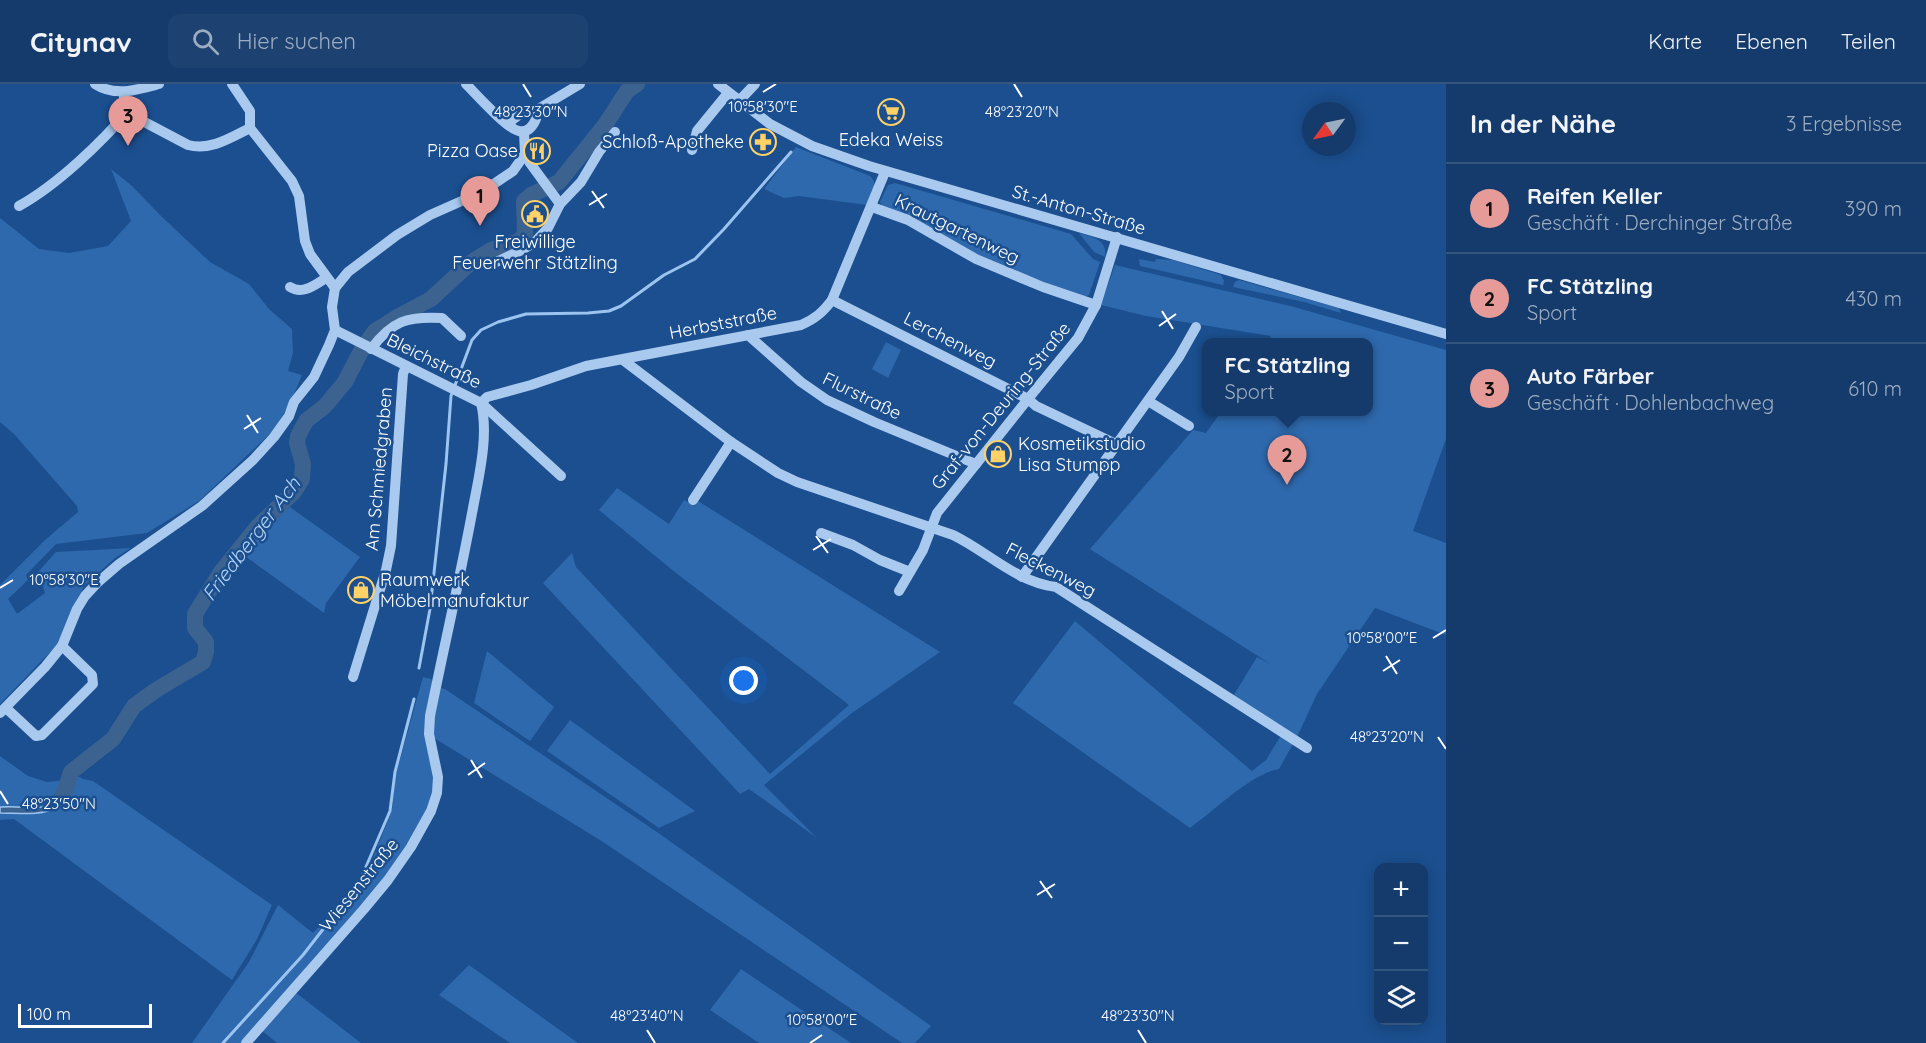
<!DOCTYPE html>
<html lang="de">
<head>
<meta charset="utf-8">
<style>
	body { margin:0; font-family:Quicksand,sans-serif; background:#1d4271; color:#f1f3f6 }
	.controls { position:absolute; right:18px; bottom:18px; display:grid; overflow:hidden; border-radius:12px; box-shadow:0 3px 15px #0003 }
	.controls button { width:54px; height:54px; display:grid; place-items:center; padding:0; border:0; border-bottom:2px solid #33557e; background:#143b6b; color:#f1f3f6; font:30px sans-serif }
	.compass { position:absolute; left:1302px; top:18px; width:54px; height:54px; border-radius:50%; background:#143b6b; box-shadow:0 3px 15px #0003; rotate:237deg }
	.scale { position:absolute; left:18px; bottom:15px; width:134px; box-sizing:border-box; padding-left:6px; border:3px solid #fff; border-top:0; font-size:16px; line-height:21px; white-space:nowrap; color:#fff; -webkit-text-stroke:4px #1b4f8f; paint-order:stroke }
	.you { position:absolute; left:744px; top:597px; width:21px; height:21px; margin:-15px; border:4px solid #fff; border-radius:50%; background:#1a73e8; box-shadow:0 0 0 9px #1a73e833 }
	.badge { display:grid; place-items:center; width:39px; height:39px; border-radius:50%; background:#e69b98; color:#111; font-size:20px; font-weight:700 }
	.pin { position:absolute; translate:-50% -50px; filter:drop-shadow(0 2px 3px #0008) }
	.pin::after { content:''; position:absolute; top:32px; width:21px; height:18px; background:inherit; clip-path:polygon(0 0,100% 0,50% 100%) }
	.popup { position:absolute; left:1202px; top:254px; width:171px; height:78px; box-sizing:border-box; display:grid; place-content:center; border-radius:12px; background:#143b6b; filter:drop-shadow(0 2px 4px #0005); font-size:20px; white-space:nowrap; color:#9dadc1 }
	.popup b { font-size:22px; color:#f1f3f6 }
	.popup::after { content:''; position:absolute; left:50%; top:100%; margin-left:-12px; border:12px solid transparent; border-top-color:#143b6b }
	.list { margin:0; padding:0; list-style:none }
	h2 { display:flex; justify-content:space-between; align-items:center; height:78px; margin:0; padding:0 24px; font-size:26px }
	h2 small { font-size:20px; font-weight:400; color:#9dadc1 }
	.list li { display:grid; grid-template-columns:39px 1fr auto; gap:18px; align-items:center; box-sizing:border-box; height:90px; padding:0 24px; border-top:2px solid #33557e }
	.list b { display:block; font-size:22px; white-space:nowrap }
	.list p { margin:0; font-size:20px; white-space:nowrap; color:#9dadc1 }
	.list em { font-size:20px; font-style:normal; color:#9dadc1 }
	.icon { flex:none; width:33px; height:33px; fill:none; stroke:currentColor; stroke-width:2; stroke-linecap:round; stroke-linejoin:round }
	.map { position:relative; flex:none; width:1446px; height:959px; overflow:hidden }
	header { display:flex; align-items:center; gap:36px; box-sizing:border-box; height:84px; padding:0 30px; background:#143b6b; border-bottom:2px solid #33557e }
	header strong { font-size:28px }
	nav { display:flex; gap:33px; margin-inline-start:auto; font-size:21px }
	.search { width:420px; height:54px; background:#1d4271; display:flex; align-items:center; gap:15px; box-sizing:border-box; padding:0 21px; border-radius:12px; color:#9dadc1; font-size:22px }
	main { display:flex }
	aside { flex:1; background:#143b6b }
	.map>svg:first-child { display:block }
</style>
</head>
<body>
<header>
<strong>Citynav</strong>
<div class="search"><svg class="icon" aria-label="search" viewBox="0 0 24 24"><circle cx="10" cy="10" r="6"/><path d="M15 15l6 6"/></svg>Hier suchen</div>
<nav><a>Karte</a><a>Ebenen</a><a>Teilen</a></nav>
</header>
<main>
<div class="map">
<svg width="1446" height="959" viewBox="0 0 1446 959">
	<rect width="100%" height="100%" fill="#1b4f8f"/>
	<g fill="#2e69ad">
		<path d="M796 63 870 92C880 102 872 111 867 121L799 112 784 114 764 105Z"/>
		<path d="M111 85 132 102 160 131 210 178 249 200 269 225 292 245 293 269 288 287 302 291 293 313 275 345 199 417 147 449 56 460 26 491 28 496 8 515 17 530 45 509 38 488 56 468 131 464 115 474 84 502 57 561 0 620V501L45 456 78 428 77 422 14 350 0 338V134L39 165 69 169 108 162 131 137Z"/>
		<path d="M895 99 1071 150 1093 175 1100 178 1089 211 1084 213 1077 211 968 168 883 123 880 118 888 101Z"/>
		<path d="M1079 149C1092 153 1108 155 1105 173L1094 168Z"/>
		<path d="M1139 175 1155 178 1156 175 1173 176 1221 191 1224 197 1223 201 1140 182Z"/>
		<path d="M1115 181 1294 223 1446 266V355L1413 447 1446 459V551L1375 524 1317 610 1298 651 1279 685C1251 690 1214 727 1190 744L1013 619 1075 537 1252 687 1266 676 1283 648 1232 614 1257 573 1272 581 1090 465 1193 346 1206 349 1221 328H1368V258H1267L1271 252 1146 232 1101 221Z"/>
		<path d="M1239 196 1339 224 1341 229 1304 218 1233 203 1235 198Z"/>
		<path d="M886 258 901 266 888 294 872 285Z"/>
		<path d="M617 404 669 440 684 416 695 422 698 417 940 568 852 629 764 701 817 754 749 705 740 710 543 499 572 469 576 483 770 690 849 621 676 489 599 426Z"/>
		<path d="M287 421 360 473 326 519 324 529 242 470Z"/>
		<path d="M487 567 554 623 530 657 474 619Z"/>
		<path d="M423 593 431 595 433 598 435 704 423 736 387 793 242 959H192L249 878 278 821 313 849 354 803 365 794 392 726 396 690Z"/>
		<path d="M441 604 445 605 657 748 931 942 915 959H902L600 756 434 654 433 643 439 606Z"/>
		<path d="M570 636 695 727 659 744 547 667Z"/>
		<path d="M0 672 28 692 47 698 67 696C47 735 37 721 0 723Z"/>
		<path d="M74 690 83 695 93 697 272 821 257 855 232 896 14 735 0 736V729L28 730 46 728 70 704Z"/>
		<path d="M469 881 578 959H510L439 911Z"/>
		<path d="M741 885 851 959H759L710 926Z"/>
		<path d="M295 908 361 959H277L261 946Z"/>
	</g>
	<path fill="#3c6290" stroke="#9cc4f0" stroke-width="1.5" d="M67 696H71C65 737 30 729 0 729V723C37 720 47 736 67 696Z"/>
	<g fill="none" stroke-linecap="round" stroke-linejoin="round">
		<g stroke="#9cc4f0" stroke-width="3">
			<path d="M419 584 430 525 446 380 451 312 472 256 481 246 498 238 526 230 588 229 609 227 621 222 664 191 695 175 724 145 791 68"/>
			<path d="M223 959 303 871 359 799 390 727 395 688 414 615"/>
		</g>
		<path stroke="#3c6290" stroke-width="16" d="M60 715 64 709 71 688 113 655 134 622 156 606 203 578 206 568V558L195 544V530L221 488 258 442 294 408 302 395 303 380 297 359 298 352 306 337 325 322 345 298 362 265 375 247 399 232 431 215 470 179 491 166 519 157 525 150 524 117 531 111 559 98 605 41 627 7 637 0"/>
		<g stroke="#a9c9ee" stroke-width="10">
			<path d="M95 0C115 13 137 6 159 0"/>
			<path d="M232 0 250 27V44"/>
			<path d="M466 0C476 10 507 45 519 47 528 49 533 42 536 35L535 27"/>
			<path d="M718 0 770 40 812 62 869 82 1446 250"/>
			<path d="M123 8 125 18 135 33 188 61C210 67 230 54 250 44L292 97 299 112 305 157 310 170 335 204"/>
			<path d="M739 17 755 0"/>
			<path d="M507 40 520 30 535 27 580 0"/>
			<path d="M692 66 697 47 728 9"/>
			<path d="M525 70 530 79 560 120"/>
			<path d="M19 122C57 101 101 59 129 26"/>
			<path d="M872 123 908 136 976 175 1043 203 1096 221"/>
			<path d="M492 180 522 166 535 158 548 144 560 120 581 98 599 68 615 48"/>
			<path d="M290 203C303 211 315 201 326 194"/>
			<path d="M832 216 1028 315 1036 322 1116 360"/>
			<path d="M335 246 481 319 561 392"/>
			<path d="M748 251 801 298 827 316 874 338 976 380"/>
			<path d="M371 265C392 237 407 232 442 234L461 252"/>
			<path d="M623 276 731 358 778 389 797 398 953 451C988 468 1016 498 1056 503L1307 664"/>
			<path d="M1148 317 1189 342"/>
			<path d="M481 319 487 313 531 301 586 282 801 241C815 235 823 228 832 216L885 88"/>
			<path d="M693 416 731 358"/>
			<path d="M821 449 853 461 880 476 910 488"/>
			<path d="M1022 493 1179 273 1196 243"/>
			<path d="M899 507 923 466 937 429 1028 315 1078 254 1096 221 1117 153"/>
			<path d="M353 593 386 486 391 462 403 290 406 282"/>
			<path d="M6 624 36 652 42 651 93 600 92 591 62 562"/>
			<path d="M0 629 45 583 62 562 77 525 85 512 97 499 119 480 202 422 253 376 274 353 289 332 294 318 314 293 329 261 335 246 332 223 335 204 348 188 397 151 430 131 482 108 513 87 525 70 524 48"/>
			<path d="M246 959 364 825 388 796 411 763 431 727 437 709 438 693 429 650 430 632C444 563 460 494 473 424 479 392 489 351 481 319"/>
		</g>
	</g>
	<path fill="none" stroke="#fff" stroke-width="2" d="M523 0 531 13M1014 0 1022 13M763 8 776 0M592 107 604 124M589 121 607 110M1162 227 1173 245M1159 242 1176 230M247 331 258 349M244 345 261 334M816 452 828 469M813 466 831 455M0 504 13 496M1433 554 1446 546M1386 572 1397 590M1383 587 1400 576M1438 653 1446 665M471 676 482 694M468 691 485 679M0 707 8 720M1040 797 1052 814M1037 811 1055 800M647 946 655 959M1138 946 1146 959M810 959 822 951"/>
	<defs>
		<symbol id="supermarket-ring" viewBox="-11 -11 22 22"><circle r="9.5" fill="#1b4f8f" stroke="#ffd166" stroke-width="1.5"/><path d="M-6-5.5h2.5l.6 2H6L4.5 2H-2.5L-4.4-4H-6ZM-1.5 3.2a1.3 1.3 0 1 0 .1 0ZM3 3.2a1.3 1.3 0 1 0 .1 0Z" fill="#ffd166"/></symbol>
		<symbol id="pharmacy-ring" viewBox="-11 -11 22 22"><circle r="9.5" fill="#1b4f8f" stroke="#ffd166" stroke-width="1.5"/><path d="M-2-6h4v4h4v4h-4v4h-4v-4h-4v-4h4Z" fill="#ffd166"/></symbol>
		<symbol id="restaurant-ring" viewBox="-11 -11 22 22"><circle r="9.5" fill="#1b4f8f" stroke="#ffd166" stroke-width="1.5"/><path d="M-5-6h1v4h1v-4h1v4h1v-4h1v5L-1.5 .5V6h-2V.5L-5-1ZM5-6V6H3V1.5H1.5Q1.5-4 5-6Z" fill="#ffd166"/></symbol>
		<symbol id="civic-ring" viewBox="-11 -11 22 22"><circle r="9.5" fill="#1b4f8f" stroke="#ffd166" stroke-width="1.5"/><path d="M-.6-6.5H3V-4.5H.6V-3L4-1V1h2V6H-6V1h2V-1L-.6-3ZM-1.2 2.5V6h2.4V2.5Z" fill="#ffd166"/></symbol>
		<symbol id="shop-ring" viewBox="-11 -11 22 22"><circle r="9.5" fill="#1b4f8f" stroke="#ffd166" stroke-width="1.5"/><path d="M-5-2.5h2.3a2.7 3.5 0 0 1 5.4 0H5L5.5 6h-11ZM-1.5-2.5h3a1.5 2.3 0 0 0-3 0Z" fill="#ffd166"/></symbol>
	</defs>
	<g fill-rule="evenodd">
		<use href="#supermarket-ring" x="876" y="13" width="30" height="30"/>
		<use href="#pharmacy-ring" x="748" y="43" width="30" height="30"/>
		<use href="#restaurant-ring" x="522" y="52" width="30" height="30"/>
		<use href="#civic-ring" x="520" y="115" width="30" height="30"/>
		<use href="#shop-ring" x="983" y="355" width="30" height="30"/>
		<use href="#shop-ring" x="346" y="491" width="30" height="30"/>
	</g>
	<g text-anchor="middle" stroke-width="5" stroke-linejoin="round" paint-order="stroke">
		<g font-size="18" fill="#fff" stroke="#1b4f8f">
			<text x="891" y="62">Edeka Weiss</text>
			<text x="744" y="64" text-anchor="end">Schloß-Apotheke</text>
			<text x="518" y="73" text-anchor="end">Pizza Oase</text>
			<text x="535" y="164">Freiwillige<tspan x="535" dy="21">Feuerwehr Stätzling</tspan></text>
			<text x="1018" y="366" text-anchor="start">Kosmetikstudio<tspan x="1018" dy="21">Lisa Stumpp</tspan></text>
			<text x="380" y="502" text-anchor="start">Raumwerk<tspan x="380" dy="21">Möbelmanufaktur</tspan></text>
		</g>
		<g font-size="18" fill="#fff" stroke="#1b4f8f">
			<text transform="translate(1079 126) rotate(16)" y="6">St.-Anton-Straße</text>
			<text transform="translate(957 145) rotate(26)" y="6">Krautgartenweg</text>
			<text transform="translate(723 239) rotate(-11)" y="6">Herbststraße</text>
			<text transform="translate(950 256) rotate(27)" y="6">Lerchenweg</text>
			<text transform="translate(434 277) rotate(26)" y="6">Bleichstraße</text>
			<text transform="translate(862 312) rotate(26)" y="6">Flurstraße</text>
			<text transform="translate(1001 322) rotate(-51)" y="6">Graf-von-Deuring-Straße</text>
			<text transform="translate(379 385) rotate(-85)" y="6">Am Schmiedgraben</text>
			<text transform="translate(1051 486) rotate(27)" y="6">Fleckenweg</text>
			<text transform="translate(359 801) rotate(-51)" y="6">Wiesenstraße</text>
		</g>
		<g font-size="20" font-style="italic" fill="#b5d3f5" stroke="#1b4f8f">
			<text transform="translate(251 455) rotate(-53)" y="7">Friedberger Ach</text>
		</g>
	</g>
	<g font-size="15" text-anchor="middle" fill="#fff" stroke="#1b4f8f" stroke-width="5" stroke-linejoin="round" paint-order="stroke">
		<text x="763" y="28">10°58'30"E</text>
		<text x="531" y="33">48°23'30"N</text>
		<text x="1022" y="33">48°23'20"N</text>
		<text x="64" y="501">10°58'30"E</text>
		<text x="1382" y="559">10°58'00"E</text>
		<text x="1387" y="658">48°23'20"N</text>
		<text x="59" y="725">48°23'50"N</text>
		<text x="647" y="937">48°23'40"N</text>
		<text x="1138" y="937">48°23'30"N</text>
		<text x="822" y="941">10°58'00"E</text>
	</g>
</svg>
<div class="controls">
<button>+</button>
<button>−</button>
<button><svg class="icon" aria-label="layers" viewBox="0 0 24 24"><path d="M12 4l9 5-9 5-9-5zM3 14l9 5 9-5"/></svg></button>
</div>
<svg class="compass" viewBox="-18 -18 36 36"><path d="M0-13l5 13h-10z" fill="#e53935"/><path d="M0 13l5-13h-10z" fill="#9dadc1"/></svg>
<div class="scale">100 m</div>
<div class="you"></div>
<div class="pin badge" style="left:480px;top:142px">1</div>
<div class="pin badge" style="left:1287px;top:401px">2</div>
<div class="popup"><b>FC Stätzling</b>Sport</div>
<div class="pin badge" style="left:128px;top:62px">3</div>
</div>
<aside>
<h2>In der Nähe<small>3 Ergebnisse</small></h2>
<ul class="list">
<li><span class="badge">1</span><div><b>Reifen Keller</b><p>Geschäft · Derchinger Straße</p></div><em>390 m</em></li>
<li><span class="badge">2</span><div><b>FC Stätzling</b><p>Sport</p></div><em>430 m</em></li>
<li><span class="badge">3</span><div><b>Auto Färber</b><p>Geschäft · Dohlenbachweg</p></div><em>610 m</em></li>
</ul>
</aside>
</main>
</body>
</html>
